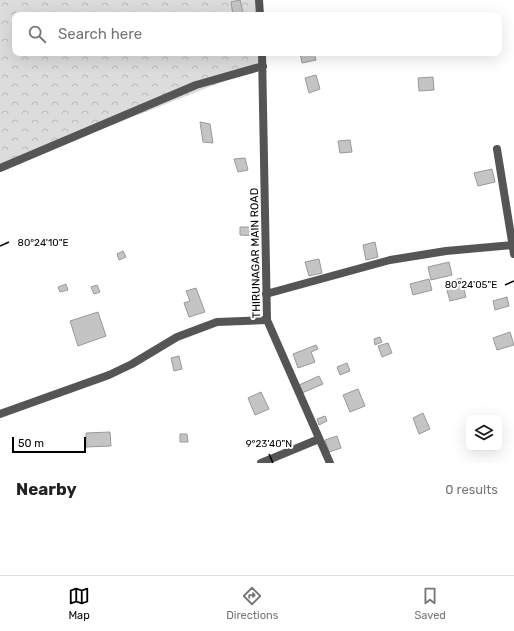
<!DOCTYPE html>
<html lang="en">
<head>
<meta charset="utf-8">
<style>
	body { margin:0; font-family:Rubik,sans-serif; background:#f2f2f2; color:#222 }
	.controls { position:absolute; right:12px; bottom:12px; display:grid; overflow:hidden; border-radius:8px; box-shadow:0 4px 16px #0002 }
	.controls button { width:36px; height:36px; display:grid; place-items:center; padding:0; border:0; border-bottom:1px solid #e0e0e0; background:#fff; color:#222; font:20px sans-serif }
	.scale { position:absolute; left:12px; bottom:10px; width:74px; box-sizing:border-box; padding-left:4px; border:2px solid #000; border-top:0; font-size:11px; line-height:14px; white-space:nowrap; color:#000; -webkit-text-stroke:3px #fff; paint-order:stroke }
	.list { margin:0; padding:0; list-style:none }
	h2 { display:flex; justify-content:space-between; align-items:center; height:52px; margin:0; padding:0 16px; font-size:17px }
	h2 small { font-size:13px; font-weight:400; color:#767676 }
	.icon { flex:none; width:22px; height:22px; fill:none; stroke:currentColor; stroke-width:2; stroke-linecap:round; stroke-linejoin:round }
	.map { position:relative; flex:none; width:514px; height:463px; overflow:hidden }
	.search { position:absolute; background:#fff; box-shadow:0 4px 16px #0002; left:12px; right:12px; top:12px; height:44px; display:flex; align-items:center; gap:10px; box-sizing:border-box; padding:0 14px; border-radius:8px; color:#767676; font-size:15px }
	.sheet { height:112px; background:#fff }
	nav { display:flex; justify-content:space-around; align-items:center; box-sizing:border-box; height:56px; border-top:1px solid #e0e0e0; background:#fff; font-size:11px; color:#767676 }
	nav a { display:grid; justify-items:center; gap:2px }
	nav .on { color:#000 }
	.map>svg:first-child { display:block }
</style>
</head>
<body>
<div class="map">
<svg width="514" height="463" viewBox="0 0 514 463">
	<defs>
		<pattern id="forest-crowns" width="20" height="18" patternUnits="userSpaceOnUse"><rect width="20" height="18" fill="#dcdcdc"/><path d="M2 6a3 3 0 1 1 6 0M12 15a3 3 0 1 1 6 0" fill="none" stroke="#bbb"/></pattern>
	</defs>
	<rect width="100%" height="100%" fill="#fff"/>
	<path fill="url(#forest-crowns)" d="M0 0H262L263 15H15V53H263V66L0 169Z"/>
	<g fill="#c4c4c4" stroke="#999">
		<path d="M240 0 243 13 233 15 231 2Z"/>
		<path d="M300 53H314L316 60 302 63Z"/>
		<path d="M316 75 320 89 309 93 305 78Z"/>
		<path d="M433 77 434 90 419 91 418 78Z"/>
		<path d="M200 122 210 124 213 143 203 142Z"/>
		<path d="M350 140 352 152 340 153 338 141Z"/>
		<path d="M245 158 248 170 238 172 234 159Z"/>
		<path d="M492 169 495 182 478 186 474 173Z"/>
		<path d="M240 227H257V236L240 235Z"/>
		<path d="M375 242 378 257 366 260 363 245Z"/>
		<path d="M123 251 126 257 119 260 117 254Z"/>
		<path d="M319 259 322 273 309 276 305 262Z"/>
		<path d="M449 262 452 275 431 280 428 267Z"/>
		<path d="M461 278 466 297 450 301 445 283Z"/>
		<path d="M429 279 432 290 413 295 410 284Z"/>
		<path d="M66 284 68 290 60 292 58 287Z"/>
		<path d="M97 285 100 292 94 294 91 287Z"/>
		<path d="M196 288 205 312 189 317 184 303 190 301 186 291Z"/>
		<path d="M507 297 509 306 495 310 493 301Z"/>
		<path d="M98 312 106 336 78 346 70 321Z"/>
		<path d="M510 332 514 345 497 350 493 338Z"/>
		<path d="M380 337 382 342 375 345 374 339Z"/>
		<path d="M388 343 392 353 382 357 378 346Z"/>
		<path d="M316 345 318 349 311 352 315 362 298 368 293 354Z"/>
		<path d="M179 356 182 369 174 371 171 358Z"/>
		<path d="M347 363 350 371 340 375 337 367Z"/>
		<path d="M319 376 323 384 302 393 299 385Z"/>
		<path d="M358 389 365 406 350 412 343 395Z"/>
		<path d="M261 392 269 409 255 415 248 398Z"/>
		<path d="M423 413 430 429 419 434 413 418Z"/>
		<path d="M325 416 327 421 319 425 317 419Z"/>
		<path d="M110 432 111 446 86 447V433Z"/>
		<path d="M180 434H187L188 442H180Z"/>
		<path d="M337 436 341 448 329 452 325 440Z"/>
	</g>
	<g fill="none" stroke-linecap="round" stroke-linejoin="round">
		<g stroke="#555" stroke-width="8">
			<path d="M259 0 260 15"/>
			<path d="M262 53 267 320 330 463"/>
			<path d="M497 149 514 254"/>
			<path d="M0 168 196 85 263 66"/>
			<path d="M266 294 390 260 446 251 514 245"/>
			<path d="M0 414 109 375 132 364 177 337 217 322 267 320"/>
			<path d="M261 463 319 439"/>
		</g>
	</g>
	<path fill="none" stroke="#000" stroke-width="1.5" d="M0 246 9 242M505 285 514 281M269 454 273 463"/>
	<g text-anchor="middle" stroke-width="4" stroke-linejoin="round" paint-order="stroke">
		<g font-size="11" fill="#000" stroke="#fff">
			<text transform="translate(255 253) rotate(-91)" y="4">THIRUNAGAR MAIN ROAD</text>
		</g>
	</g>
	<g font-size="10" text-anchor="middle" fill="#000" stroke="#fff" stroke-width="4" stroke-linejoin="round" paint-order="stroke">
		<text x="43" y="246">80°24'10"E</text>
		<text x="471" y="288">80°24'05"E</text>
		<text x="269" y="447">9°23'40"N</text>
	</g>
</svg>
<div class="controls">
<button><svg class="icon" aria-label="layers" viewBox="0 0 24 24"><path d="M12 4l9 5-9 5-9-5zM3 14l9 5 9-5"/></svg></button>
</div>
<div class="scale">50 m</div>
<div class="search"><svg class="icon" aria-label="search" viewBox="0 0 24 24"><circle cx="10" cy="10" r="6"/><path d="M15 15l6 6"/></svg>Search here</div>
</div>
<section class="sheet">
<h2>Nearby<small>0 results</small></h2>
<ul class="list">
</ul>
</section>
<nav>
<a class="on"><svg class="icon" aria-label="map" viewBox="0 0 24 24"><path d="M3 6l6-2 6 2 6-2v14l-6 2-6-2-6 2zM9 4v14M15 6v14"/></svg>Map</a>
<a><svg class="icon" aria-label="directions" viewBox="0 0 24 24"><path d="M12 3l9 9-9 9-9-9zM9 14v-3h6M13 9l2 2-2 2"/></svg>Directions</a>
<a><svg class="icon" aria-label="saved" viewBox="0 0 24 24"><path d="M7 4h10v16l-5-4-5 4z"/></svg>Saved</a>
</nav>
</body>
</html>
